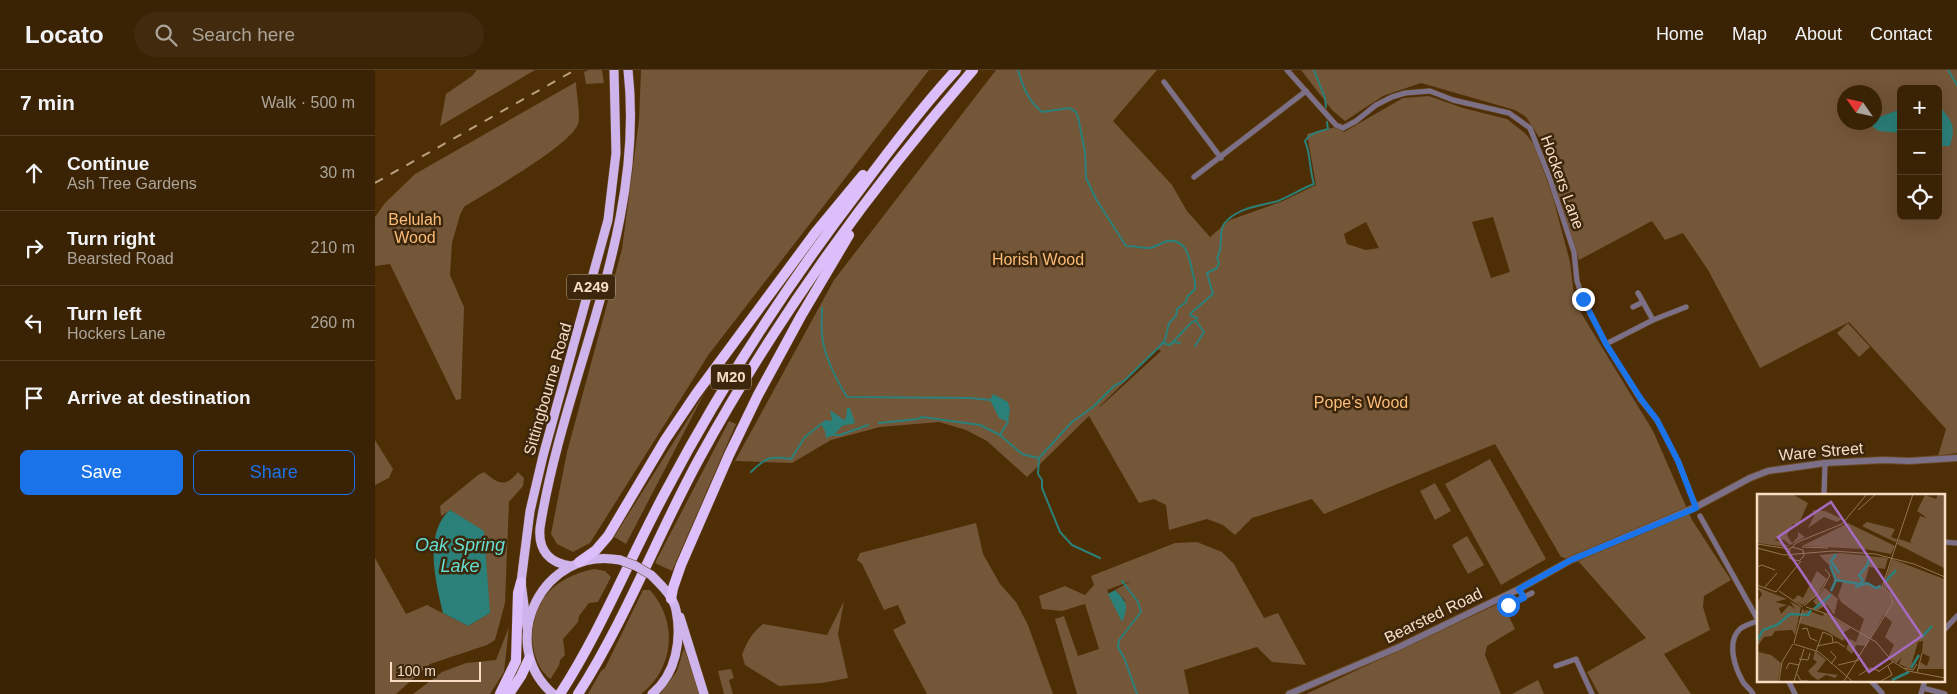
<!DOCTYPE html>
<html lang="en">
<head>
<meta charset="utf-8">
<style>
	body { margin:0; font-family:Helvetica,sans-serif; background:#412a0e; color:#f1f3f6 }
	.controls { position:absolute; right:15px; top:15px; display:grid; overflow:hidden; border-radius:8px; box-shadow:0 5px 20px #0002 }
	.controls button { width:45px; height:45px; display:grid; place-items:center; padding:0; border:0; border-bottom:1px solid #543f26; background:#3a2204; color:#f1f3f6; font:25px sans-serif }
	.compass { position:absolute; left:1462px; top:15px; width:45px; height:45px; border-radius:50%; background:#3a2204; box-shadow:0 5px 20px #0002; rotate:304deg }
	.scale { position:absolute; left:15px; bottom:12px; width:91px; box-sizing:border-box; padding-left:5px; border:2px solid #f6ddc4; border-top:0; font-size:14px; line-height:18px; white-space:nowrap; color:#f6ddc4; -webkit-text-stroke:4px #3d270c; paint-order:stroke }
	.stop { position:absolute; width:15px; height:15px; margin:-11px; border:4px solid #1a73e8; border-radius:50%; background:#fff }
	.stop.end { background:#1a73e8; border-color:#fff; box-shadow:0 1px 5px #0008 }
	.list { margin:0; padding:0; list-style:none }
	h2 { display:flex; justify-content:space-between; align-items:center; height:65px; margin:0; padding:0 20px; font-size:21px }
	h2 small { font-size:16px; font-weight:400; color:#aba49a }
	.list li { display:grid; grid-template-columns:32px 1fr auto; gap:15px; align-items:center; box-sizing:border-box; height:75px; padding:0 20px; border-top:1px solid #543f26 }
	.list b { display:block; font-size:19px; white-space:nowrap }
	.list p { margin:0; font-size:16px; white-space:nowrap; color:#aba49a }
	.list em { font-size:16px; font-style:normal; color:#aba49a }
	.actions { display:flex; gap:10px; padding:15px 20px }
	.actions a { flex:1; padding:11px 0; border:1px solid #1a73e8; border-radius:8px; text-align:center; font-size:18px; color:#1a73e8 }
	.actions .main { background:#1a73e8; color:#fff }
	.icon { flex:none; width:28px; height:28px; fill:none; stroke:currentColor; stroke-width:2; stroke-linecap:round; stroke-linejoin:round }
	.map { position:relative; flex:none; width:1582px; height:624px; overflow:hidden }
	header { display:flex; align-items:center; gap:30px; box-sizing:border-box; height:70px; padding:0 25px; background:#3a2204; border-bottom:1px solid #543f26 }
	header strong { font-size:24px }
	nav { display:flex; gap:28px; margin-inline-start:auto; font-size:18px }
	.search { width:350px; height:45px; background:#412a0e; display:flex; align-items:center; gap:12px; box-sizing:border-box; padding:0 18px; border-radius:28px; color:#aba49a; font-size:19px }
	main { display:flex }
	aside { flex:1; background:#3a2204 }
	.map>svg:first-child { display:block }
</style>
</head>
<body>
<header>
<strong>Locato</strong>
<div class="search"><svg class="icon" aria-label="search" viewBox="0 0 24 24"><circle cx="10" cy="10" r="6"/><path d="M15 15l6 6"/></svg>Search here</div>
<nav><a>Home</a><a>Map</a><a>About</a><a>Contact</a></nav>
</header>
<main>
<aside>
<h2>7 min<small>Walk · 500 m</small></h2>
<ul class="list">
<li><svg class="icon" aria-label="ahead" viewBox="0 0 24 24"><path d="M12 20V5M6 11l6-6 6 6"/></svg><div><b>Continue</b><p>Ash Tree Gardens</p></div><em>30 m</em></li>
<li><svg class="icon" aria-label="right" viewBox="0 0 24 24"><path d="M7 20v-9h11M14 6l5 5-5 5"/></svg><div><b>Turn right</b><p>Bearsted Road</p></div><em>210 m</em></li>
<li><svg class="icon" aria-label="left" viewBox="0 0 24 24"><path d="M17 20v-9H6M10 6l-5 5 5 5"/></svg><div><b>Turn left</b><p>Hockers Lane</p></div><em>260 m</em></li>
<li><svg class="icon" aria-label="arrive" viewBox="0 0 24 24"><path d="M6 21V4h12l-3 4 3 4H6"/></svg><div><b>Arrive at destination</b></div></li>
</ul>
<div class="actions"><a class="main">Save</a><a>Share</a></div>
</aside>
<div class="map">
<svg width="1582" height="624" viewBox="0 0 1582 624">
	<rect width="100%" height="100%" fill="#4e2e05"/>
	<g fill="#745638" fill-rule="evenodd">
		<path d="M102 0H160L65 56 71 24 97 6Z"/>
		<path d="M214 0H227L229 13 211 14 209 2Z"/>
		<path d="M266 0H554L334 284 215 473 198 482 182 474 176 464 192 382 247 179 264 50Z"/>
		<path d="M621 0H782L738 51 797 115 812 141 835 167 855 150 908 131 941 115 932 64 961 57 969 62 1028 28 1054 26 1088 38 1132 49 1151 64 1159 75 1177 124 1195 192 1200 233 1278 361 1317 450 1356 510 1329 526 1328 537 1335 560 1289 584 1316 624H1224L1212 602 1271 568 1204 492 1186 487 1120 374 949 444 937 429 877 448 860 465 848 455 832 449 794 460 791 435 779 429 764 433 714 346 652 407 612 371 591 360 564 352 505 357 456 370 417 393 360 391 459 210ZM1118 147 1135 202 1116 208 1097 152ZM991 152 1004 178 991 180 972 174 969 164ZM783 279 786 281 725 337V336Z"/>
		<path d="M926 0H1582V383L1563 386 1571 359 1474 252 1385 298 1333 200 1308 163 1290 170 1277 151 1204 190 1164 67 1151 47 1140 40 1046 13 1008 26 970 51 957 40ZM1526 19H1563V146H1526ZM1470 22H1500V52H1470Z"/>
		<path d="M201 12C201 22 206 46 203 54 195 76 112 122 89 137L85 145 77 173 75 205 89 237 86 329 81 330 15 194 0 196V147L10 133 40 104Z"/>
		<path d="M1473 253 1495 277 1484 287 1462 263Z"/>
		<path d="M330 322 251 474 239 467Z"/>
		<path d="M354 351 361 354 297 501 280 493Z"/>
		<path d="M0 370 18 399 14 408 0 415Z"/>
		<path d="M1115 389 1171 489 1126 515 1070 414Z"/>
		<path d="M109 402C124 414 130 418 143 402L149 408 148 416 134 432 130 533 120 570 112 575 55 594 21 624H0V488L31 544 52 535 93 556 115 543 76 440 66 446 65 436 103 405Z"/>
		<path d="M1060 413 1076 441 1060 450 1045 421Z"/>
		<path d="M601 453 608 484 625 514 641 532 653 555 678 624H552L518 560 531 553 523 535 509 540 487 494 482 490 485 483Z"/>
		<path d="M1092 466 1109 495 1093 504 1077 475Z"/>
		<path d="M822 472 847 482 859 494 889 548 903 543 931 595 897 592 882 577 809 600 814 624H702L680 549 689 546 703 586 724 579 710 534 687 541 667 539 664 526 690 516 710 525 719 515 716 506 800 473ZM756 511 740 520 750 530 747 551 732 520Z"/>
		<path d="M219 499 230 501 236 507 223 532 214 533 204 546 203 552 188 569 190 585 185 590C185 597 179 602 176 609L172 607C172 605 170 604 168 602 164 597 160 586 159 581 149 536 178 507 219 499Z"/>
		<path d="M268 520H275C303 551 300 598 266 624H213L226 601 230 598Z"/>
		<path d="M469 531 463 564 473 608 447 613 404 616 370 595 367 585C372 571 377 563 388 554L452 565Z"/>
		<path d="M1127 532 1140 559 1112 576 1110 585 1126 624H931Z"/>
		<path d="M134 557 129 602 115 624H38L67 602 91 593 121 590Z"/>
		<path d="M309 578 325 624H285L302 601Z"/>
		<path d="M356 599 359 608 354 610 358 624H349L343 601Z"/>
		<path d="M1163 610 1169 624H1137Z"/>
	</g>
	<g fill="#2b8079">
		<path d="M1563 34C1576 51 1582 54 1575 76H1563Z"/>
		<path d="M1526 39V63L1504 61 1498 57 1497 53 1507 46Z"/>
		<path d="M618 324 633 332 635 340 633 352 624 348 615 330Z"/>
		<path d="M472 338H475L480 353 467 356 459 365 451 368 450 361 446 354 450 350 457 351 455 340 469 350 471 348Z"/>
		<path d="M75 440 109 461 115 543 93 556 68 543C61 513 48 463 75 440Z"/>
		<path d="M740 520C752 532 754 535 747 552L733 524Z"/>
	</g>
	<g fill="none" stroke-linecap="round" stroke-linejoin="round">
		<g stroke="#2b8079" stroke-width="2">
			<path d="M643 0C647 16 653 31 667 42L694 38 700 41 703 47 710 82 711 108 721 129 751 176C759 176 767 178 775 178 780 177 785 174 789 172 810 166 814 185 817 200 818 208 821 208 820 219L812 227 811 232 802 239 801 246 794 253 790 270 784 277 749 311 739 316 718 337 697 352 664 388 663 404 667 410V418L685 462 697 475 725 488"/>
			<path d="M939 0 950 28 951 37"/>
			<path d="M1573 0 1582 15"/>
			<path d="M447 238C447 247 446 256 447 265 449 287 461 309 472 327L596 328 615 330"/>
			<path d="M798 272 805 273"/>
			<path d="M788 273 795 275 817 252 821 251"/>
			<path d="M820 276 829 262 821 251 822 248 815 245 816 243 838 224 832 203 842 198 844 193 842 188C849 177 843 162 849 154 862 137 886 136 903 131 915 126 926 119 939 114 934 99 936 85 930 71 935 63 945 61 953 59L952 52"/>
			<path d="M504 353 543 349 547 347 605 355 625 365 647 384 663 388"/>
			<path d="M459 365H465L493 355"/>
			<path d="M625 365 633 352"/>
			<path d="M376 402C391 387 395 386 416 389L430 367 446 354"/>
			<path d="M747 511 763 532 766 542 744 570 743 577 750 590 762 624"/>
		</g>
		<defs>
			<g id="minor">
				<path d="M912 0 961 55 968 58 981 51 1001 35 1017 27 1030 23 1055 21 1078 30 1134 43 1155 58 1175 109 1199 182 1202 211 1208 229 1231 274 1265 329 1282 350 1303 391 1321 437"/>
				<path d="M789 12 846 88"/>
				<path d="M819 107 931 21"/>
				<path d="M1263 223 1278 250"/>
				<path d="M1258 237 1268 232"/>
				<path d="M1231 274 1278 250 1311 237"/>
				<path d="M1449 425 1450 393"/>
				<path d="M1325 446 1383 550"/>
				<path d="M1568 472 1582 473"/>
				<path d="M1133 535 1157 523"/>
				<path d="M1568 561 1582 546"/>
				<path d="M1181 596 1201 589 1217 624"/>
				<path d="M1413 610 1420 624"/>
				<path d="M1497 612 1507 623"/>
				<path d="M1548 618 1570 624"/>
				<path d="M1378 624C1375 618 1371 617 1368 612 1360 598 1351 572 1365 559 1370 555 1377 553 1383 551"/>
				<path d="M1546 624 1550 610"/>
			</g>
			<path id="tertiary" d="M914 624 1022 578 1144 519 1196 490 1321 437 1375 408 1393 401 1450 393 1508 390 1534 391 1582 388"/>
			<g id="trunk">
				<path d="M196 496C174 493 163 480 165 458 189 305 271 159 253 0"/>
				<path d="M276 505C286 515 298 526 301 540 307 570 301 604 277 624"/>
				<path d="M305 547 329 624"/>
				<path d="M152 558 146 512 155 441 168 386 233 150 241 83 239 0"/>
				<path d="M178 624C119 572 169 475 245 490"/>
			</g>
			<g id="motorway">
				<path d="M204 492 221 480 233 466 290 370 321 324 440 163 488 105"/>
				<path d="M296 529 298 518 306 495 354 385 383 325 426 246 474 165"/>
				<path d="M125 624 141 591 143 523 146 512"/>
				<path d="M134 624 146 606 154 589"/>
				<path d="M185 624C227 559 255 487 292 419 347 315 412 215 484 121 515 79 546 38 581 0"/>
				<path d="M203 624C251 549 282 466 324 389 400 250 495 119 598 0"/>
			</g>
		</defs>
		<use href="#minor" stroke="#694a24" stroke-width="6"/>
		<use href="#tertiary" stroke="#694a24" stroke-width="8"/>
		<use href="#trunk" stroke="#694a24" stroke-width="10"/>
		<use href="#motorway" stroke="#694a24" stroke-width="11"/>
		<use href="#minor" stroke="#7c7088" stroke-width="5"/>
		<use href="#tertiary" stroke="#7c7088" stroke-width="6"/>
		<use href="#trunk" stroke="#ceb4ea" stroke-width="9"/>
		<use href="#motorway" stroke="#dcbffa" stroke-width="10"/>
		<path stroke="#bba081" stroke-width="2" stroke-dasharray="9 9" stroke-linecap="butt" d="M0 113 200 0"/>
		<defs>
			<path id="trunk-bridge" d="M245 490 261 496 276 505"/>
		</defs>
		<use href="#trunk-bridge" stroke="#694a24" stroke-width="10" stroke-linecap="butt"/>
		<use href="#trunk-bridge" stroke="#ceb4ea" stroke-width="9"/>
	</g>
	<g fill="none" stroke-linecap="round" stroke-linejoin="round">
		<path stroke="#1a73e8" stroke-width="6" d="M1133 535 1149 528 1144 519 1196 490 1321 438 1303 391 1282 350 1266 329 1231 274 1208 229"/>
	</g>
	<g text-anchor="middle" stroke-width="5" stroke-linejoin="round" paint-order="stroke">
		<g fill="#3d270c" stroke="#bea68d" stroke-width="1">
			<rect x="192" y="204.5" width="48" height="25" rx="4"/>
			<rect x="336" y="294.5" width="40" height="25" rx="4"/>
		</g>
		<g font-size="15" font-weight="bold" fill="#f6ddc4">
			<text x="216" y="222">A249</text>
			<text x="356" y="312">M20</text>
		</g>
		<g font-size="16" fill="#f6ddc4" stroke="#3d270c">
			<text transform="translate(1188 112) rotate(70)" y="6">Hockers Lane</text>
			<text transform="translate(172 319) rotate(-74)" y="6">Sittingbourne Road</text>
			<text transform="translate(1446 381) rotate(-5)" y="6">Ware Street</text>
			<text transform="translate(1058 545) rotate(-26)" y="6">Bearsted Road</text>
		</g>
		<g font-size="16" fill="#fbbc7a" stroke="#3d270c">
			<text x="40" y="155">Belulah<tspan x="40" dy="18">Wood</tspan></text>
			<text x="663" y="195">Horish Wood</text>
			<text x="986" y="338">Pope's Wood</text>
		</g>
		<g font-size="18" font-style="italic" fill="#65ded3" stroke="#3d270c">
			<text x="85" y="481">Oak Spring<tspan x="85" dy="21">Lake</tspan></text>
		</g>
	</g>
	<g transform="translate(1382 424)">
		<rect width="188" height="188" fill="#4e2e05"/>
		<path d="M0 0H35L51 9 41 32 36 30 30 41 35 49 41 43V38L48 43 33 51 27 46 17 45 31 52 34 51 30 53 0 49ZM181 0H187V74L140 50 142 45 157 50 153 48 163 22 170 24 160 17 168 1 179 5ZM55 16 68 17 85 25 80 28 67 23 51 34 58 20ZM110 28 138 35 134 43 141 46 138 48 105 32ZM91 29 138 52 134 60 107 55 45 52ZM83 59 131 64 128 75 112 73 108 88 118 94 122 91 131 97 136 107 133 97 126 93 135 65 187 85V175H161L163 168 170 172 173 163 165 159 166 147 161 148 153 175 142 170 145 163 140 169 131 163 137 151 128 143 135 128 127 121 129 117 109 152 99 151 95 160 89 155 93 145 99 148 107 125 84 108 81 102 86 88 77 87V76L62 61ZM60 77 70 85 59 103 46 111 36 106 41 101 46 104ZM0 93 30 105 18 108 30 111 22 114 24 120 32 111 38 115 33 107 44 113 38 141 35 136 18 137 15 142 7 143 0 153 2 158 14 161 24 169 21 187H0V109L5 100ZM68 94 81 105 77 121 70 111 61 116 55 115 60 112 56 107ZM50 116 66 122 67 119 94 134 86 139 89 142 86 147 69 137 42 129 46 117ZM58 157 69 166 60 178 81 181 78 184 69 181 61 186 55 182 51 177 60 168 56 165Z" fill="#745638"/>
		<path fill="none" stroke="#2b8079" stroke-width="2.5" d="M79 60 74 67 82 79M73 71 79 86 74 97M79 86 103 90 106 86 102 82 111 70 112 62M128 88 139 76M98 93 110 89 119 94 124 92M57 115 74 101M164 144 175 132M0 147 6 136 20 131 33 120 51 121 54 116M154 174 162 161M135 186 152 178"/>
		<path fill="none" stroke="#917451" stroke-width="1" d="M101 16 119 0M0 50 33 55M35 53 46 56 47 62 42 67 32 64 33 55 39 49 43 47 85 30 110 0M45 53 71 54M0 54 27 61 76 57 118 60 157 70 188 83M0 73 5 71 18 76M0 91 19 98M8 93 20 79M22 97 46 113M19 98 44 67M47 112 65 96 73 81 68 75M49 113 73 121 119 148 135 167 151 177 188 184M45 135 50 134 53 144 60 147M113 145 136 109 133 99 125 93 156 0M37 149 46 115M37 150 62 158 95 187M60 152 80 148 88 153M59 157 66 138 75 142 76 149M73 157 79 163 74 170M42 165 51 166 53 159M81 171 102 166M147 174 156 176 160 170M29 175 32 169 42 171M121 178 136 168M160 179 165 159M40 180 44 187H51M102 181 114 174 122 177M22 187 25 168 36 150M37 187 47 155M87 187 112 146M124 187 135 181 131 172"/>
		<path fill="#a66ac1" fill-opacity="0.15" stroke="#a66ac1" stroke-width="2.5" d="M74 8 165 142 112 178 21 43Z"/>
		<rect width="188" height="188" fill="none" stroke="#f6ddc4" stroke-width="2.5"/>
	</g>
</svg>
<div class="controls">
<button>+</button>
<button>−</button>
<button><svg class="icon" aria-label="locate" viewBox="0 0 24 24"><circle cx="12" cy="12" r="6"/><path d="M12 2v4M12 18v4M2 12h4M18 12h4"/></svg></button>
</div>
<svg class="compass" viewBox="-18 -18 36 36"><path d="M0-13l5 13h-10z" fill="#e53935"/><path d="M0 13l5-13h-10z" fill="#aba49a"/></svg>
<div class="scale">100 m</div>
<div class="stop" style="left:1133px;top:535px"></div>
<div class="stop end" style="left:1208px;top:229px"></div>
</div>
</main>
</body>
</html>
